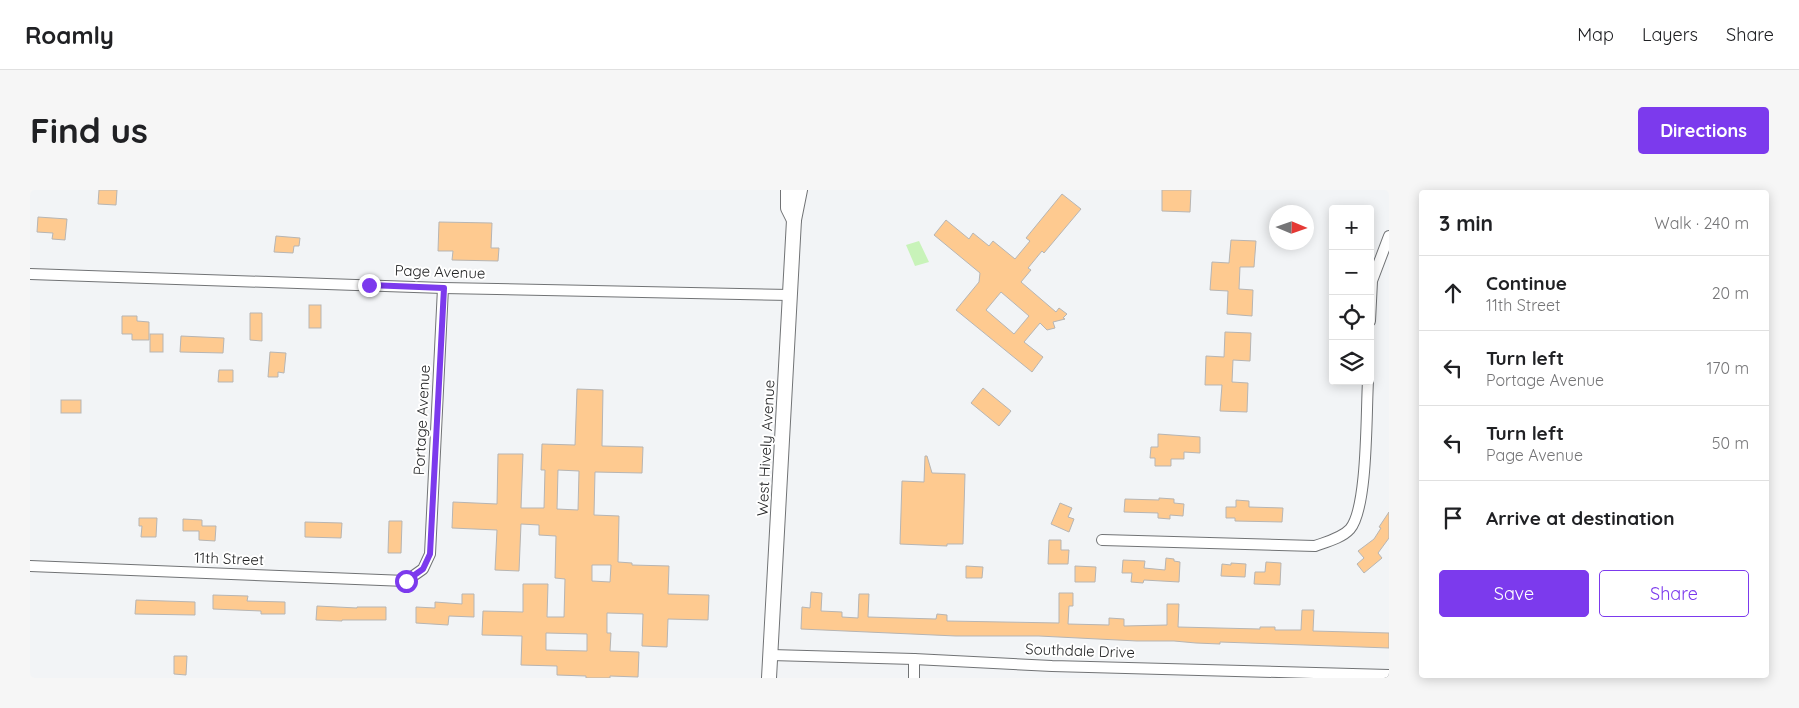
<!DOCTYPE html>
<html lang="en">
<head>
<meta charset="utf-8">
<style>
	body { margin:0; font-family:Quicksand,sans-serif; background:#f6f6f6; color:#202124 }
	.controls { position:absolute; right:15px; top:15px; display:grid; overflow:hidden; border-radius:5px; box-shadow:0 2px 12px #0003 }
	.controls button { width:45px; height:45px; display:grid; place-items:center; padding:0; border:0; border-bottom:1px solid #e0e0e0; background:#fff; color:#202124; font:25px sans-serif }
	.compass { position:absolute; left:1239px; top:15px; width:45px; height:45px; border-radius:50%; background:#fff; box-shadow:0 2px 12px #0003; rotate:92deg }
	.stop { position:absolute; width:15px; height:15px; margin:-11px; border:4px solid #7c3aed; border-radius:50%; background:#fff }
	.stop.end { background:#7c3aed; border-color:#fff; box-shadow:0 1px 5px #0008 }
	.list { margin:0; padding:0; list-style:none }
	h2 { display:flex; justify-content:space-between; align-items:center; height:65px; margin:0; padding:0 20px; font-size:21px }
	h2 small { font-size:16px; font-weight:400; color:#757577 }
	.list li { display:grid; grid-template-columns:32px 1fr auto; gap:15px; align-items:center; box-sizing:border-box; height:75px; padding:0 20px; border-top:1px solid #e0e0e0 }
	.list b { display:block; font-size:19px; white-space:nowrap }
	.list p { margin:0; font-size:16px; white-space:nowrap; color:#757577 }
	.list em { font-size:16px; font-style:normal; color:#757577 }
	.actions { display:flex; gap:10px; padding:15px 20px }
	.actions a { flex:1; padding:11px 0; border:1px solid #7c3aed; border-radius:5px; text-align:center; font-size:18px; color:#7c3aed }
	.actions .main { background:#7c3aed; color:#fff }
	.icon { flex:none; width:28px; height:28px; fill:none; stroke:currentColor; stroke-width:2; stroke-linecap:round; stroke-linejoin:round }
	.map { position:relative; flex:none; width:1359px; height:488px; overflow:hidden; border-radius:5px }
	header { display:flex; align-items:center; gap:30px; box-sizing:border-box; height:70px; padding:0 25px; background:#fff; border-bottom:1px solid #e0e0e0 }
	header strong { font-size:24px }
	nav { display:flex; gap:28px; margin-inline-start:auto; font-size:18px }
	.intro { display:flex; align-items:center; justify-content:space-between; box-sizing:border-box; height:120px; padding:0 30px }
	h1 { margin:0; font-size:35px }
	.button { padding:12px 22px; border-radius:5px; background:#7c3aed; color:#fff; font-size:18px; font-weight:700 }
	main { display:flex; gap:30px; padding:0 30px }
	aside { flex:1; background:#fff; border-radius:5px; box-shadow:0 2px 12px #0003 }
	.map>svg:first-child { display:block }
</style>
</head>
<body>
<header>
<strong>Roamly</strong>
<nav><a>Map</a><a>Layers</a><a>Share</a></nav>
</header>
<div class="intro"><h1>Find us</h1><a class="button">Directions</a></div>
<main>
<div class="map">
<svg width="1359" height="488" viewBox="0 0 1359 488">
	<rect width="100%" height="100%" fill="#f2f4f6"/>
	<path fill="#c8f3b9" d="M889 51 899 72 885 76 876 55Z"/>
	<g fill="#feca90" stroke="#b7b5b3" fill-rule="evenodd">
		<path d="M69 0H87L86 15 68 14Z"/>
		<path d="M1132 0H1161L1160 22 1132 21Z"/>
		<path d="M1032 4 1051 19 1014 63 1012 61 998 78 1001 80 991 92 1026 122 1029 118 1037 124 1033 128 1035 129 1023 132 1025 138 1017 140 1010 133 994 152 1013 167 1002 182 926 120 949 92 950 83 904 45 916 30 939 49 943 43 959 56 963 51 985 69 1000 51 996 48ZM971 102 999 126 984 144 956 120Z"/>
		<path d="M8 27 37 29 35 50 22 49 23 43 7 42Z"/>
		<path d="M409 32 462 33 461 58H469L468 71 422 70 423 61H408Z"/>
		<path d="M246 46 270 48 269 56H264L263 63 244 62Z"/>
		<path d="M1201 50 1226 51 1224 77H1210L1209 99 1223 100 1222 126 1197 124 1198 101 1180 100 1182 72 1199 73Z"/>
		<rect x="279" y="115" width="12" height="23"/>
		<path d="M220 123H232V151L220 150Z"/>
		<path d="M92 126H107V131L119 132V150H102V144H92Z"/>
		<path d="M1195 142 1221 143 1220 171 1203 170 1202 192 1218 193 1217 222 1190 221 1192 195H1175L1176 166 1194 167Z"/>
		<rect x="120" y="144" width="13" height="18"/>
		<path d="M151 146 194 148 193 163 150 162Z"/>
		<path d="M240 162 256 163 254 183 248 182V187H238Z"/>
		<path d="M189 180H203V192H188Z"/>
		<path d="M953 198 981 221 969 236 941 213Z"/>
		<path d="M547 199 573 200 572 256 613 257 612 283 565 282 564 325 589 326 588 372 602 373V375L639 376 638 404 679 405 678 430 638 429 637 457 612 456 613 424 577 423V443H581L580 461 609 462 608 487 580 486V488H556V486L527 485V476L491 475 492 446 452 445 453 421 493 422V394H518L517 427H534L535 389 525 388 526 346 509 345V335L491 334 489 381 465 380 467 340 422 338 423 312 467 314 468 264H493L491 318H514L515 280H511L512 254 545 255ZM528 280 549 281 548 320 527 319ZM562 375H581L580 392 562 391ZM516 443 557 444V461L516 460Z"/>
		<rect x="31" y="210" width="20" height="13"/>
		<path d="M1128 244 1170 247V263L1154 262V269H1141V276H1125V268H1120L1121 257H1128Z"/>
		<path d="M895 266H897L902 283 935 284 933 354H917V356L870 354 872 291 894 292Z"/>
		<path d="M1129 308 1144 309V313L1154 314 1153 326 1140 325V329L1128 328V323L1094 322 1095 309 1129 310Z"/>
		<path d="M1206 310 1219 311V317L1253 318 1252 332 1205 331V328H1196V317H1206Z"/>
		<path d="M1030 313 1042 318 1038 327 1044 329 1039 342 1021 334Z"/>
		<path d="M1359 322V348L1348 363 1352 368 1334 383 1327 374 1334 368 1328 361 1344 349 1351 338 1349 337Z"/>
		<path d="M109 328H127L126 347H111L112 336H109Z"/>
		<path d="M153 329 172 330V336H186L185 351 169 350V341H153Z"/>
		<path d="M359 331H372L371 363H358Z"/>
		<path d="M275 332 312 333 311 348 275 347Z"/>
		<path d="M1019 350H1031V360H1039L1038 374H1018Z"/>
		<path d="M1136 368 1144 369V371L1150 372 1149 392 1114 390 1113 393 1101 392 1102 383H1092L1093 370 1115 371 1114 378 1135 380Z"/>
		<path d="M1236 372 1251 373 1250 395 1224 394 1225 382H1235Z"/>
		<path d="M1201 373 1216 374 1215 387 1191 386 1192 374 1201 375Z"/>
		<path d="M936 376 953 377 952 388H936Z"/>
		<path d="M1045 376 1066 377 1065 392H1045Z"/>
		<path d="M781 402 792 403 791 421 812 422V427L828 428 829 404H839L838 427 906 429 907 424 917 425V431L1029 433V403H1043V416H1039L1038 434 1079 435V428L1094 429V436L1137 435V414H1149L1148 437 1230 439V437H1245V440H1271L1272 420H1284L1283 441 1359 443V458L1190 452V454L1166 453 1144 451H1107L1009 446H926L771 439 772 417 780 418Z"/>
		<path d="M432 404H444V427L419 426 418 435 386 433V417L405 418V412L432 414Z"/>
		<path d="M183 405 218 406 217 411 255 412V424H231V421L183 419Z"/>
		<path d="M106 410 165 412V425L105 424Z"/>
		<path d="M287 416 327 418V417H356V430H312V431L286 430Z"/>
		<path d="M144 466H157L156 485 144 484Z"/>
	</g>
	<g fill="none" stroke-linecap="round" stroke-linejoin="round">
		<defs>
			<g id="street">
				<path d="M0 84 413 98 760 105"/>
				<path d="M1340 131 1342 91 1359 46"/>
				<path d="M1072 350 1285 356C1296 352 1312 348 1320 339 1338 318 1336 223 1338 191"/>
				<path d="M0 376 376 391 393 379 400 364 413 98"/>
				<path d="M741 465 884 469 1022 476 1359 485"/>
				<path d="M884 469V488"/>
			</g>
			<g id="secondary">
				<path d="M758 0V18L764 30"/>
				<path d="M739 488 764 30 770 0"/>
			</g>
		</defs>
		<use href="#street" stroke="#717375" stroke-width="12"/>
		<use href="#secondary" stroke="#717375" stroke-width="16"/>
		<use href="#street" stroke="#fff" stroke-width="10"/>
		<use href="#secondary" stroke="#fff" stroke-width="14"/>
	</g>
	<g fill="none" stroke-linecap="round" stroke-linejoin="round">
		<path stroke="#7c3aed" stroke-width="6" d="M339 95 414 98 400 364 393 379 376 391"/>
	</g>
	<g text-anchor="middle" stroke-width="4" stroke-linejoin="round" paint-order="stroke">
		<g font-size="15" fill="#232425" stroke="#fff">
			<text transform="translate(410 82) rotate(2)" y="5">Page Avenue</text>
			<text transform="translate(392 230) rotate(-87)" y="5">Portage Avenue</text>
			<text transform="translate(736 258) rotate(-87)" y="5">West Hively Avenue</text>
			<text transform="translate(199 369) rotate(2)" y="5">11th Street</text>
			<text transform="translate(1050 461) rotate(2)" y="5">Southdale Drive</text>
		</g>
	</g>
</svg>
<div class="controls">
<button>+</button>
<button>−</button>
<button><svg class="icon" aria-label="locate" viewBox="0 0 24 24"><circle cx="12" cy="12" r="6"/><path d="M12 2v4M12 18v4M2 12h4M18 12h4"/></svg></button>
<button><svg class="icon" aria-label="layers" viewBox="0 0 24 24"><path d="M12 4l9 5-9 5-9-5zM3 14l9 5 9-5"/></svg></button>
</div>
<svg class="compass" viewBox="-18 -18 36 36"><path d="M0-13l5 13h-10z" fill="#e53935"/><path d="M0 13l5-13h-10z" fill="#757577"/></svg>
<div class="stop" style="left:376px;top:391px"></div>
<div class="stop end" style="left:339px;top:95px"></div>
</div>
<aside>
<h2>3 min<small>Walk · 240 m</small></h2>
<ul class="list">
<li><svg class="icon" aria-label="ahead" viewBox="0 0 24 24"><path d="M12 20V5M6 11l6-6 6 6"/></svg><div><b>Continue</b><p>11th Street</p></div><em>20 m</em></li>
<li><svg class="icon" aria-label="left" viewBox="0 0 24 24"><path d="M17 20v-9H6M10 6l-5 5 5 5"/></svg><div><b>Turn left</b><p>Portage Avenue</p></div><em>170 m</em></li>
<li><svg class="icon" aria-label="left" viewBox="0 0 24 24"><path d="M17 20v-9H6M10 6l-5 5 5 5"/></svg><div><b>Turn left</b><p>Page Avenue</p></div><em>50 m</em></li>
<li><svg class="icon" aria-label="arrive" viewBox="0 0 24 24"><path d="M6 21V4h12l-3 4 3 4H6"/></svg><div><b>Arrive at destination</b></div></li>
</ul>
<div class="actions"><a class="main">Save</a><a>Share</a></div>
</aside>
</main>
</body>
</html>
